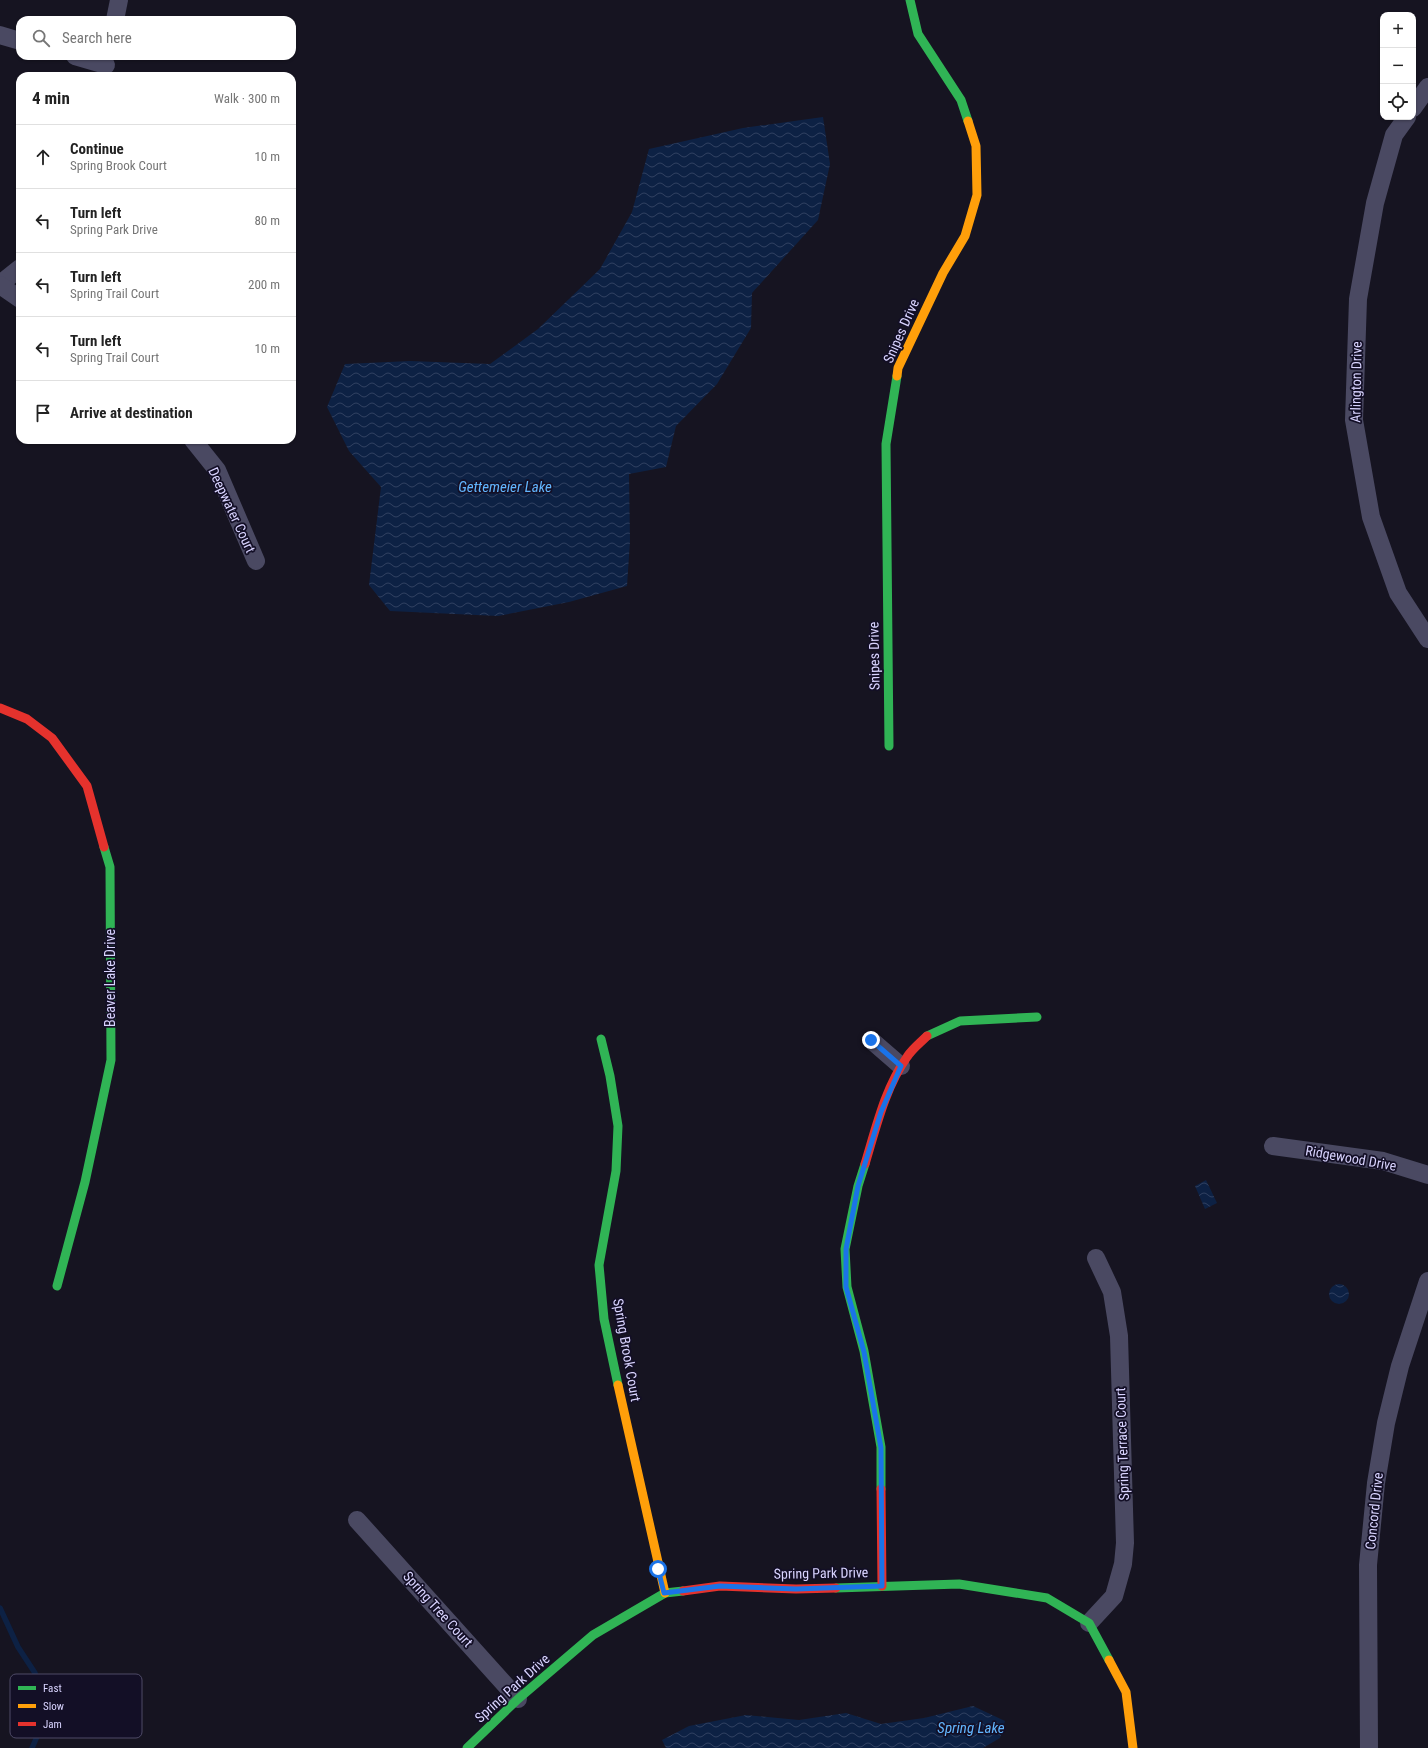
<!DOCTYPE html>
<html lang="en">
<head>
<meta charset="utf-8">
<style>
	body { margin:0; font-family:"Roboto Condensed",sans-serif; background:#f2f2f2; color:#222 }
	.controls { position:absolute; right:12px; top:12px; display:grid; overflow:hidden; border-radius:8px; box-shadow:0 1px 3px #0004 }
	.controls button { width:36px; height:36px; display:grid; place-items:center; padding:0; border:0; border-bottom:1px solid #e0e0e0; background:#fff; color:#222; font:20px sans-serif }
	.stop { position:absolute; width:12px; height:12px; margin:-9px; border:3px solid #1a73e8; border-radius:50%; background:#fff }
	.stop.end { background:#1a73e8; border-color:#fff; box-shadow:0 1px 4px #0008 }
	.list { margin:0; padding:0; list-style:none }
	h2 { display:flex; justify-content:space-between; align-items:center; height:52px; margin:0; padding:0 16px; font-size:17px }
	h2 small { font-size:13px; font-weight:400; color:#767676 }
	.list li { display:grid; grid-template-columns:26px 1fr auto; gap:12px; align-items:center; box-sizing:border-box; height:64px; padding:0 16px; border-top:1px solid #e0e0e0 }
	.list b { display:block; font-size:15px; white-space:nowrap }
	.list p { margin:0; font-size:13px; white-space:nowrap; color:#767676 }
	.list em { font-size:13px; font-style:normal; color:#767676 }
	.icon { flex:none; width:22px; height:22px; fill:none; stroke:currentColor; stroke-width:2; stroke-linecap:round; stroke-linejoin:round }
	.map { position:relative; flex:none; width:1428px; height:1748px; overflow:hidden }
	.search { position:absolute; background:#fff; box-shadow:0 1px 3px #0004; left:16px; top:16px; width:280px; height:44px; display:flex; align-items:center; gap:10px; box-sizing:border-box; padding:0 14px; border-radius:12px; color:#767676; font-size:15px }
	.panel { position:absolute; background:#fff; box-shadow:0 1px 3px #0004; left:16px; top:72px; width:280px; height:372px; border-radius:12px }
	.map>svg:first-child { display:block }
</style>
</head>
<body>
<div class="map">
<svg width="1428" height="1748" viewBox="0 0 1428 1748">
	<defs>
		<pattern id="water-waves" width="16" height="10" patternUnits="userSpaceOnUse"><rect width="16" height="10" fill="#0d2144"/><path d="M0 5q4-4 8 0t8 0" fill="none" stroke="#304060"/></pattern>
	</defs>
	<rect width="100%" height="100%" fill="#161421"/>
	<g fill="url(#water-waves)">
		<path d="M823 117 830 164 818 220 752 293 751 328 717 384 676 426 666 467 629 474 630 541 627 586 569 602 498 616 390 611 369 585 381 487 349 451 327 407 345 364 410 361 490 364 538 329 600 269 632 212 649 149 743 128Z"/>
		<path d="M1206 1180 1217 1203 1205 1209 1195 1186Z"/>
		<circle cx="1339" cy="1294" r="10"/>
		<path d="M973 1706 1005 1721 1000 1738 983 1748H666L662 1740 689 1726 746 1715 799 1720 846 1713 881 1724 924 1718Z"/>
	</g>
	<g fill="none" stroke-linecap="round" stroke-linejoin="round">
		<path stroke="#0d2144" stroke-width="5.5" d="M0 1608 18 1647 35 1673 41 1702 39 1732 32 1748"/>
		<g stroke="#4a4962" stroke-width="18">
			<path d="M115 20 119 0"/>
			<path d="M0 35 20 41"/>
			<path d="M75 56 106 65"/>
			<path d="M1413 108 1428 87"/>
			<path d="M1407 117 1394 135 1375 203 1358 299 1354 420 1371 517 1398 593 1428 639"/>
			<path d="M0 284 20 268"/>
			<path d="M0 285 20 299"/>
			<path d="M193 440 217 470 256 561"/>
			<path d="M871 1040 901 1066"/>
			<path d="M1273 1146 1383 1161 1428 1175"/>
			<path d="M357 1520 518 1699"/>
			<path d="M1089 1623 1114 1596 1123 1564 1125 1543 1119 1336 1112 1292 1096 1258"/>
			<path d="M1369 1748 1368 1565 1376 1483 1386 1423 1400 1366 1428 1281"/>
		</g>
		<g stroke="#30b455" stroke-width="9">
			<path d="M910 0 918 34 961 100 968 121"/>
			<path d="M889 746 886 444 897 376"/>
			<path d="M927 1036 960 1021 1037 1017"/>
			<path d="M601 1039 610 1076 618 1126 616 1171 599 1265 604 1319 618 1385"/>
			<path d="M865 1164 858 1186 845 1249 847 1287 864 1351 881 1447V1489"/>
			<path d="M57 1286 85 1182 111 1060 110 867 104 847"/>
			<path d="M836 1588 959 1584 1047 1598 1089 1623 1109 1660"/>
			<path d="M467 1748 518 1699 593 1635 665 1593 683 1591"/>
		</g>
		<g stroke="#ff9f0a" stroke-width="9">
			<path d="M897 376 898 368 943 273 965 236 977 195 976 146 968 121"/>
			<path d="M618 1385 665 1593"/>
			<path d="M1109 1660 1126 1692 1133 1748"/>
		</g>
		<g stroke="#e5322d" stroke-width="9">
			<path d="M0 708 27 719 52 738 87 786 104 847"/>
			<path d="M865 1164C876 1128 885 1088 907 1057 912 1049 920 1043 927 1036"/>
			<path d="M881 1489 882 1586"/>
			<path d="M683 1591 720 1586 796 1589 836 1588"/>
		</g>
	</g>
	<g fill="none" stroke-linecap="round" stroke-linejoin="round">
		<path stroke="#1a73e8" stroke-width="5" d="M658 1569 664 1593 720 1586 796 1589 882 1586 881 1448 864 1352 846 1287V1249L858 1186 881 1112 901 1066 871 1040"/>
	</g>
	<g text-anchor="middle" stroke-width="3.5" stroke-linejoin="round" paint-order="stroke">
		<g font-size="14" fill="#d9d4ff" stroke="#130f26">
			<text transform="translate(901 331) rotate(-66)" y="5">Snipes Drive</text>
			<text transform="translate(1356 382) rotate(-89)" y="5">Arlington Drive</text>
			<text transform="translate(232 510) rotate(65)" y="5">Deepwater Court</text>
			<text transform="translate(874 656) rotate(-91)" y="5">Snipes Drive</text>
			<text transform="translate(110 978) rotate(-90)" y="5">Beaver Lake Drive</text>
			<text transform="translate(1351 1158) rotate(10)" y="5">Ridgewood Drive</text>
			<text transform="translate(627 1350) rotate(80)" y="5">Spring Brook Court</text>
			<text transform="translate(1122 1444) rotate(-92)" y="5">Spring Terrace Court</text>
			<text transform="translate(1374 1511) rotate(-84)" y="5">Concord Drive</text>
			<text transform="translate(821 1573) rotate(-1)" y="5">Spring Park Drive</text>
			<text transform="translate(438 1609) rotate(48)" y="5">Spring Tree Court</text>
			<text transform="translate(512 1688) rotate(-42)" y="5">Spring Park Drive</text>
		</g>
		<g font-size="15" font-style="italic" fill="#62b6ff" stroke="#130f26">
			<text x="505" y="492">Gettemeier Lake</text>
			<text x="971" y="1733">Spring Lake</text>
		</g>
	</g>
	<rect x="10" y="1674" width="132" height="64" rx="6" fill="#130f26" stroke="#4e4a67" stroke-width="1"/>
	<rect x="18" y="1686" width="18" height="4" fill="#30b455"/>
	<rect x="18" y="1704" width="18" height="4" fill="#ff9f0a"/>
	<rect x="18" y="1722" width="18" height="4" fill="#e5322d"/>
	<g font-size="11" fill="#d9d4ff">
		<text x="43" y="1692">Fast</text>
		<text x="43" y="1710">Slow</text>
		<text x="43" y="1728">Jam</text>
	</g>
</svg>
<div class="controls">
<button>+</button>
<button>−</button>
<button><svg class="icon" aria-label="locate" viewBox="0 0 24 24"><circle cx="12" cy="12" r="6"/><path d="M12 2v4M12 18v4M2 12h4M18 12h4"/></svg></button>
</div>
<div class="stop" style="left:658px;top:1569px"></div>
<div class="stop end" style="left:871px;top:1040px"></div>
<div class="search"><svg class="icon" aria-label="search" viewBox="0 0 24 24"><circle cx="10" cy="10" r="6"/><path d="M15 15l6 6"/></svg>Search here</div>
<section class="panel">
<h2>4 min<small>Walk · 300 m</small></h2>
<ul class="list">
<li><svg class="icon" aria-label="ahead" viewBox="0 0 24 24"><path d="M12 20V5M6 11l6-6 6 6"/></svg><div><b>Continue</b><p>Spring Brook Court</p></div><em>10 m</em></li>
<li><svg class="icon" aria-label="left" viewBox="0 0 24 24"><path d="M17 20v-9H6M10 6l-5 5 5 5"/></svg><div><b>Turn left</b><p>Spring Park Drive</p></div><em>80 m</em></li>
<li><svg class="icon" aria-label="left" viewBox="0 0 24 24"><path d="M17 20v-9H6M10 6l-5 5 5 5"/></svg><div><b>Turn left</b><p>Spring Trail Court</p></div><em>200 m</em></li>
<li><svg class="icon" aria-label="left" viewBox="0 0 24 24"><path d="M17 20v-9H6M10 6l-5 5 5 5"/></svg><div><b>Turn left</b><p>Spring Trail Court</p></div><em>10 m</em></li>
<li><svg class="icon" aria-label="arrive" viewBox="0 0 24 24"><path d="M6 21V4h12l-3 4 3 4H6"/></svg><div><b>Arrive at destination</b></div></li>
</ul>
</section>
</div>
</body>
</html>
